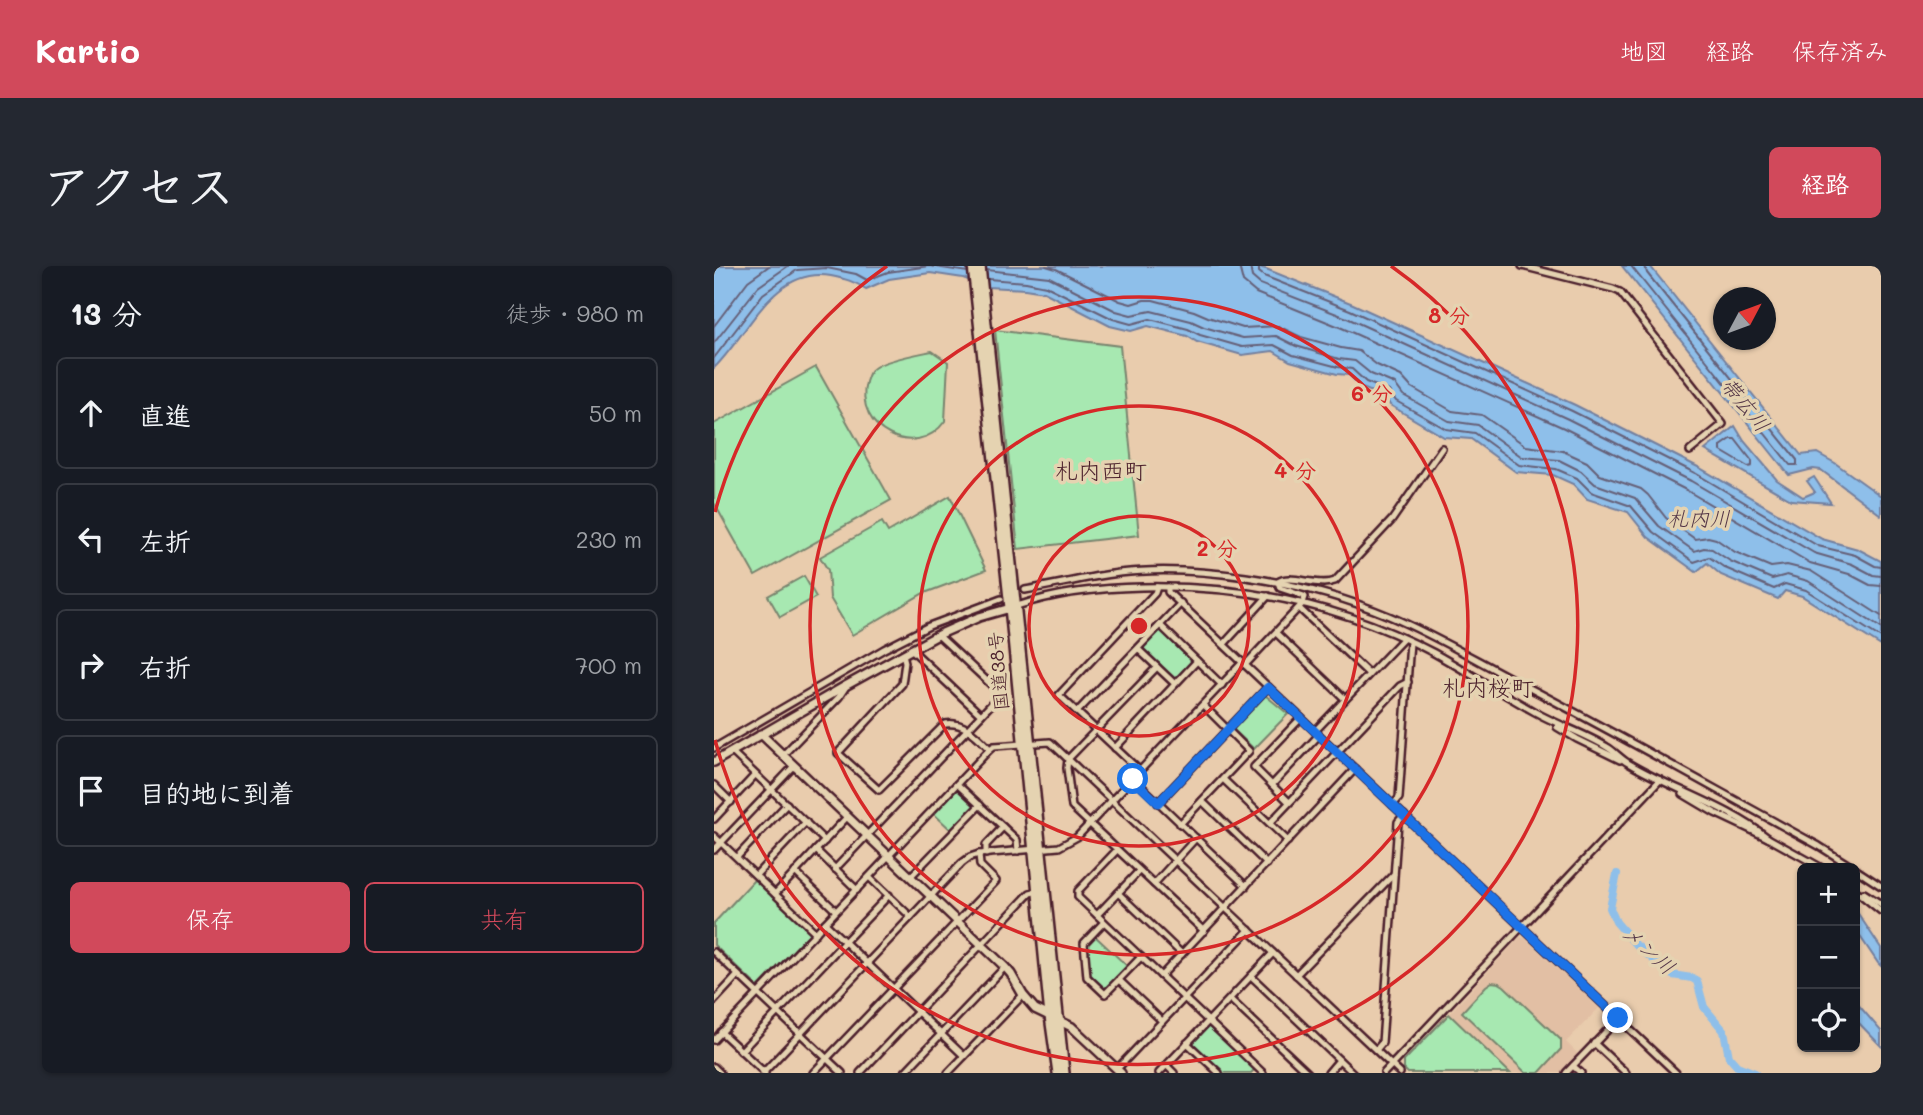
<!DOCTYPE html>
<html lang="ja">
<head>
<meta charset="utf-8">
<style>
	body { margin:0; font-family:Mali,"Klee One",sans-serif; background:#242831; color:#f1f3f6 }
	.controls { position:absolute; right:21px; bottom:21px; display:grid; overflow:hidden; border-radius:10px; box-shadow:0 2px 5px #0004 }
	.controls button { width:63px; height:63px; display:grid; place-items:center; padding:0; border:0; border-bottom:2px solid #363941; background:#171b24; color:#f1f3f6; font:35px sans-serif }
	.compass { position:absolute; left:999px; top:21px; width:63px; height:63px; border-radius:50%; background:#171b24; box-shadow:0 2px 5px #0004; rotate:49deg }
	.stop { position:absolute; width:21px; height:21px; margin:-16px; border:5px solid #1a73e8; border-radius:50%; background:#fff }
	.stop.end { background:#1a73e8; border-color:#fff; box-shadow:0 2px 7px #0008 }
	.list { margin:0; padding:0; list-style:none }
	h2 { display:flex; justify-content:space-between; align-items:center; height:91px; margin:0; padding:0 28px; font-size:30px }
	h2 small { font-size:23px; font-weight:400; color:#9ea1a6 }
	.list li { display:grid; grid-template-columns:46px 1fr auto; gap:21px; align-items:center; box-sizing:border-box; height:112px; margin:0 14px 14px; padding:0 14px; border:2px solid #363941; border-radius:10px }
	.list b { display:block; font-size:26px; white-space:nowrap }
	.list em { font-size:23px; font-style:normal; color:#9ea1a6 }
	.actions { display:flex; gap:14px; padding:21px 28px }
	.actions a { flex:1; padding:16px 0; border:2px solid #d1495b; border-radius:10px; text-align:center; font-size:24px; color:#d1495b }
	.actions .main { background:#d1495b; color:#fff }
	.icon { flex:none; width:38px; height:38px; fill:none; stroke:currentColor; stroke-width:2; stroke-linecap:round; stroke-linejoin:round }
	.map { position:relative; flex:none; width:1167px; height:807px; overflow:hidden; border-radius:10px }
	header { display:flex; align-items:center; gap:42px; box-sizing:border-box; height:98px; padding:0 35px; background:#d1495b; color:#fff }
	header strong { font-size:33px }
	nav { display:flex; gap:38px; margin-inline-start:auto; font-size:24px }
	.intro { display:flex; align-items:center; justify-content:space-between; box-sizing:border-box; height:168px; padding:0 42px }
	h1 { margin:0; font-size:49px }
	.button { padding:18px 32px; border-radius:10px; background:#d1495b; color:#fff; font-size:24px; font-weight:700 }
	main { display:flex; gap:42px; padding:0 42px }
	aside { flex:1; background:#171b24; border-radius:10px; box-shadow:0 2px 5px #0004 }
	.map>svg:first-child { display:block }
</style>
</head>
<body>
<header>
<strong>Kartio</strong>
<nav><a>地図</a><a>経路</a><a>保存済み</a></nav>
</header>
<div class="intro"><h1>アクセス</h1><a class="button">経路</a></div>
<main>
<aside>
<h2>13 分<small>徒歩 · 980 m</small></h2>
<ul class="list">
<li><svg class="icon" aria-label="ahead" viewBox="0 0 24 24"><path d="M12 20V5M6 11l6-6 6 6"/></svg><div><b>直進</b></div><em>50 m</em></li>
<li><svg class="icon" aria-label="left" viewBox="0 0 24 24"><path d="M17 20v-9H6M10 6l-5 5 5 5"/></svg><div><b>左折</b></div><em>230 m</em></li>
<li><svg class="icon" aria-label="right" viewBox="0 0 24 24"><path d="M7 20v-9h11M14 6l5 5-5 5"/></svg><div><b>右折</b></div><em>700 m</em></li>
<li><svg class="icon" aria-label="arrive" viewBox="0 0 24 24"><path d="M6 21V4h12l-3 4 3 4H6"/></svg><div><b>目的地に到着</b></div></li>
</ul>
<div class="actions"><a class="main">保存</a><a>共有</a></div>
</aside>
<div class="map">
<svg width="1167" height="807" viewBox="0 0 1167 807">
	<rect width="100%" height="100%" fill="#e9ccad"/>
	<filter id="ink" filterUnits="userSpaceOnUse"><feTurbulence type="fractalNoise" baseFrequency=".0143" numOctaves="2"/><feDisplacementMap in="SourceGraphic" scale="14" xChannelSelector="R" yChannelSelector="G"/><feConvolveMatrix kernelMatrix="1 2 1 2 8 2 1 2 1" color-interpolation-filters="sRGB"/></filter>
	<g filter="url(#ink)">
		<path fill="#e2bfa4" d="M806 671 811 672 885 742 852 776 864 788 846 807H796L735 748Z"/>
		<g fill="#a7e8b1" stroke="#78846e" stroke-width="2">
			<path d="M281 64 406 80 425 269 304 283Z"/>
			<path d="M218 85 234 96 231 155C202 196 139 163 152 116 154 110 155 105 160 102 170 94 204 88 218 85Z"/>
			<path d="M102 101 177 234 41 310 0 237V158Z"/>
			<path d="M236 230 272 304 208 328 138 369 116 332 114 304 106 291 168 256 174 266Z"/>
			<path d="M90 310 102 331 66 351 54 330Z"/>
			<path d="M446 364 478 395 461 414 429 384V381Z"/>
			<path d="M551 429 574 448 540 483 520 464V461Z"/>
			<path d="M243 523H245L261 540 237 564 220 548Z"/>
			<path d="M41 613 97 666 44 721 0 679V657Z"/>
			<path d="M381 670 413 700 393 723H390L376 709 373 678Z"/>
			<path d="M778 716 785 717 790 720 847 774V783L825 807H812L748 746 772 720Z"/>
			<path d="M735 748 796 807H694L690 803V795Z"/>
			<path d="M494 760 541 803 537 807H509L479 779 478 776Z"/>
		</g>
		<g fill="#8ebfea" stroke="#737f9e" stroke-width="2">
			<path d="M0 0H541L552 3 639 38 861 139 984 201 1108 273 1144 283 1167 295V380L1088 330 1071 325 1064 333 1007 309 993 297 982 306 934 271 914 246 873 233 859 218 839 209 802 206 757 173 730 171 676 139 671 131 648 122 635 109 623 108 576 95 559 85 528 89 483 76 473 70 434 60 417 65 396 60 330 26 311 23 273 21 249 12 216 7 175 13 152 23C140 15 131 13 117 10 59 0 34 69 0 102Z"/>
			<path d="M908 0H936L1087 189 1103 187 1121 197 1167 230V249L1107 204 1099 203 1075 209Z"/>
			<path d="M1021 160 1030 175 1063 214 1089 231 1101 226 1093 215 1100 211 1117 237 1077 234 991 184Z"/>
			<path d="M1141 643 1167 682V700L1164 697 1141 663Z"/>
			<path d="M1141 735 1167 765V780L1141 753Z"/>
		</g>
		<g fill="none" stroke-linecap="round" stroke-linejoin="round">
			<g stroke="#655f77" stroke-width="2">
				<path d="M332 0 342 3 406 35 417 38 430 34H439L480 45 494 51 529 62 564 60 587 71 627 82 645 85 663 99 687 110 697 121 738 145 768 149 812 180 849 185 873 196 886 209 927 223 934 229 952 252 981 273 994 271 1002 273 1021 286 1057 301 1073 299 1097 305 1167 350"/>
				<path d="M525 0 529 16 542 27 628 62 850 162 972 224 1096 297 1135 308 1156 319 1167 320"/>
				<path d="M536 0 538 11 546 18 633 52 854 153 977 215 1100 287 1138 298 1159 309 1167 310"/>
				<path d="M545 0V6L550 10 636 44 858 145 981 207 1104 280 1141 289 1161 300 1167 301"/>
				<path d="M917 0 1076 199H1083V194L933 7 931 0"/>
				<path d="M273 4 335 11 402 45 417 49 437 45 477 55 490 61 529 72 562 70 582 80 625 93 641 95 657 108 681 118 689 129 735 155 764 159 808 191 845 194 867 205 881 218 921 232 945 260 980 285 990 282 998 283 1016 295 1058 313 1073 309 1094 315 1167 362"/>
				<path d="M274 13 312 16 332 20 399 53 417 58 436 53 474 63 486 69 528 81 560 79 579 89 624 101 638 103 652 116 675 125 682 135 732 163 761 167 805 199 842 203 863 212 877 226 917 240 939 266 980 296 995 291 1011 302 1060 323 1071 318 1092 324 1167 372"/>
				<path d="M0 60 34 15 55 0"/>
				<path d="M0 77 44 21 74 0"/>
				<path d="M0 92 49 28 83 4 113 2 142 8 153 14 174 6 215 0 254 6"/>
				<path d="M1017 173H1021L1038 195V200L1034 201 1007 185V180Z"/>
			</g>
			<path stroke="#8ebfea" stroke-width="8" d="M903 608 896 642 902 656 922 679 958 709 978 712 983 715 990 741 1010 765 1015 791 1023 800 1041 807"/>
			<defs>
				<g id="street">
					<path d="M808 0 899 23 906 26 1009 158 976 185"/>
					<path d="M564 316C576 307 604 322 621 315L678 254 728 182"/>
					<path d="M454 321V326L962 807"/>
					<path d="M311 324C342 319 373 311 405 307 446 302 491 305 532 311 580 318 629 331 675 350 718 368 760 393 802 415 904 468 1004 525 1105 580L1140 602"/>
					<path d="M303 340C344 326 385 322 428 321 530 319 630 339 720 387 754 406 787 427 821 446 844 459 870 467 893 481 900 485 906 492 914 497 959 524 1012 539 1054 572"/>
					<path d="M585 342 655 408"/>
					<path d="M446 359 508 419"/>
					<path d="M562 367 631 433"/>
					<path d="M510 378 554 330"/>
					<path d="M197 383 267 449"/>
					<path d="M424 383 461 418"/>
					<path d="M189 388 191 396 188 418 124 487 165 524 231 458C250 455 263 470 276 483"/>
					<path d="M531 399 589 337 591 331 590 330 566 322 564 316"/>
					<path d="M443 401 354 493 353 502 358 541 490 665"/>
					<path d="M363 446 467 337"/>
					<path d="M843 461 863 473 906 494"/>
					<path d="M601 465 689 373"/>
					<path d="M0 482 170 383 215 360 287 333"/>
					<path d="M401 482 483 395"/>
					<path d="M18 486 111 575"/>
					<path d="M69 489 125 431 131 422"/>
					<path d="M426 505 345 429 441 327 443 321"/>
					<path d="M419 512 532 620"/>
					<path d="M509 513 574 575"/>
					<path d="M243 518 303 574 304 585"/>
					<path d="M0 519 17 536"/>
					<path d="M558 519 605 469"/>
					<path d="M969 528 1001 547 1054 572 1108 602"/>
					<path d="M488 535 553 598"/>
					<path d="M575 536 540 501 587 452"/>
					<path d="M444 537 554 421"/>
					<path d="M679 539 685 532 696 376"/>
					<path d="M0 553 41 509"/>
					<path d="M556 557 686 420 694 416"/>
					<path d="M466 558 535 485 489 439"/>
					<path d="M0 570 102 667"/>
					<path d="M0 584 80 500"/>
					<path d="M102 584 143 624"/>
					<path d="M403 584 364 625V631L549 807"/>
					<path d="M272 588V579L289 561"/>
					<path d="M23 591 73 538"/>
					<path d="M121 603 287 428 224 369"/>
					<path d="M1141 603 1167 620"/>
					<path d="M81 606 122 645"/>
					<path d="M42 609 92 556"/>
					<path d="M197 610 266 539"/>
					<path d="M155 611 197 651"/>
					<path d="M440 618 482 572"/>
					<path d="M1141 624 1167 645"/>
					<path d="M404 627 468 688"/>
					<path d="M1150 627 1167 638"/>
					<path d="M61 628 133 551"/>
					<path d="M383 649 425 605"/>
					<path d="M390 656 370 677 373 711 391 728 427 691"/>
					<path d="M111 657 250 790"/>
					<path d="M0 686 128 807"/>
					<path d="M582 709 680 608"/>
					<path d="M447 710 641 503"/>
					<path d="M537 710 639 807"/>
					<path d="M405 714 448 755"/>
					<path d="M516 733 594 807"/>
					<path d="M0 735 24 709"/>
					<path d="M7 766 51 807"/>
					<path d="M0 774 276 483 280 480 336 476 686 807"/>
					<path d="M473 777 505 807"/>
					<path d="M880 777 912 807"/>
					<path d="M662 784 668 777 684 556 690 549"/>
					<path d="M27 785 175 629"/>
					<path d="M452 799 460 807"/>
					<path d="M859 800 867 807"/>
					<path d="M0 801 6 807"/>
					<path d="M403 803 535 664"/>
					<path d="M49 807 248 597 256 591 265 588 345 581 363 571 528 397"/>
					<path d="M99 807 282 615 266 599 265 588"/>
					<path d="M146 807 316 627 324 625"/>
					<path d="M190 807 291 701"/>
					<path d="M234 807 309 729"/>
					<path d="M445 807 559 687"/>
					<path d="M614 807 625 794"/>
					<path d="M670 807 946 514"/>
					<path d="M852 807 904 753"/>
				</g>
				<g id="secondary">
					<path d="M47 468 291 701 297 708 309 729 321 743 358 761 407 807"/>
					<path d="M0 496 133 419 224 369 265 351 300 341"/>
				</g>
				<g id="highway">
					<path d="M259 0 297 351 336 750 344 807"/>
					<path d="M266 0 350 807"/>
				</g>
			</defs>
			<use href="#street" stroke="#4a1f2b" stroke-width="10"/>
			<use href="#secondary" stroke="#4a1f2b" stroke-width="12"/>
			<use href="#highway" stroke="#4a1f2b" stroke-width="14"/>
			<use href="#street" stroke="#e5d3b1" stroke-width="5"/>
			<use href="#secondary" stroke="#e5d3b1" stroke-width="7"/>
			<use href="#highway" stroke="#e5d3b1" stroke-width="9"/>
		</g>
	</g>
	<g fill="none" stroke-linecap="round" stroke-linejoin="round" filter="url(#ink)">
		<path stroke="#1a73e8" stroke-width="9" d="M419 513 444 537 554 421 904 752"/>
	</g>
	<g fill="none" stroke="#d62828" stroke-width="3.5">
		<circle cx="425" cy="360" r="110"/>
		<circle cx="425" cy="360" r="220"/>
		<circle cx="425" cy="360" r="329"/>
		<path d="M1 246A439 439 0 0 1 173 0M677 0A439 439 0 1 1 1 474"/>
	</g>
	<g text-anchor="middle" stroke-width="7" stroke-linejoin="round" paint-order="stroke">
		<g font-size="19" fill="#4a1f2b" stroke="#e5d3b1">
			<text transform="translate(284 405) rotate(-95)" y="7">国道38号</text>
		</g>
		<g font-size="21" font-style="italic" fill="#543748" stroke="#e5d3b1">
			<text transform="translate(1031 139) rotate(51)" y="7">帯広川</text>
			<text x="985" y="260">札内川</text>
			<text transform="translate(934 684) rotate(41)" y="7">メン川</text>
		</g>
		<g font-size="23" fill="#4a1f2b" stroke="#e5d3b1">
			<text x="387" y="213">札内西町</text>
			<text x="774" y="430">札内桜町</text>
		</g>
	</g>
	<circle cx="425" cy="360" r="10" fill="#d62828" stroke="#e5d3b1" stroke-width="3.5"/>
	<g font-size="21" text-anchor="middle" font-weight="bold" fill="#d62828" stroke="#e5d3b1" stroke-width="7" stroke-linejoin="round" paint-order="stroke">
		<text x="735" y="57">8 分</text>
		<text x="658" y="135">6 分</text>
		<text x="581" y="212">4 分</text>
		<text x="503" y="290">2 分</text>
	</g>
</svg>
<div class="controls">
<button>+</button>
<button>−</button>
<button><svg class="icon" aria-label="locate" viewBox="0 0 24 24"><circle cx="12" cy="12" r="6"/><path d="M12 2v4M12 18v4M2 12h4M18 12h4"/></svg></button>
</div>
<svg class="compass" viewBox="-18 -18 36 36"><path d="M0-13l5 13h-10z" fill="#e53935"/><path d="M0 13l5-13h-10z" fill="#9ea1a6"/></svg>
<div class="stop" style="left:419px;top:513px"></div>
<div class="stop end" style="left:904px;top:752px"></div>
</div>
</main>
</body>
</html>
